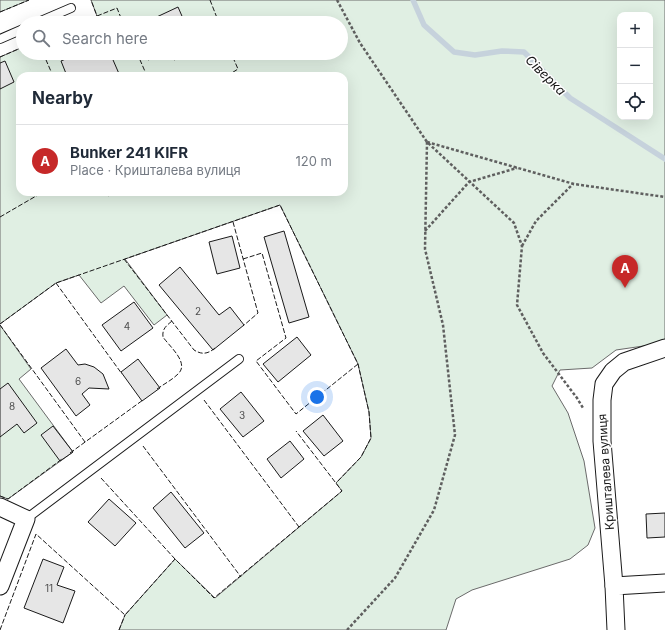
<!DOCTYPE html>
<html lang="en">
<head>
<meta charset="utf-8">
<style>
	body { margin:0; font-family:Inter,sans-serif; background:#f2f2f3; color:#1f2937 }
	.controls { position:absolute; right:12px; top:12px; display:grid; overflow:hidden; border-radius:8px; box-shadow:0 4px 16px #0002 }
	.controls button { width:36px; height:36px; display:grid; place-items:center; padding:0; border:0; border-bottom:1px solid #e0e1e3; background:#fff; color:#1f2937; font:20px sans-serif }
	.you { position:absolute; left:317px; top:397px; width:14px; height:14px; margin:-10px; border:3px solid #fff; border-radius:50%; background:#1a73e8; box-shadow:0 0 0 6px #1a73e833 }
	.badge { display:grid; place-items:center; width:26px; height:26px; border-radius:50%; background:#c62828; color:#fff; font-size:13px; font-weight:700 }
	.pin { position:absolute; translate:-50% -33px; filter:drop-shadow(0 1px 2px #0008) }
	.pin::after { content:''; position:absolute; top:21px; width:14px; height:12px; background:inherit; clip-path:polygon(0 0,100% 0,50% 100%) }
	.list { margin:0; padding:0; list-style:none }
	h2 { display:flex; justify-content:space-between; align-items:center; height:52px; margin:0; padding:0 16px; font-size:17px }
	h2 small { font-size:13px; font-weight:400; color:#747a83 }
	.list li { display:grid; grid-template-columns:26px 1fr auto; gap:12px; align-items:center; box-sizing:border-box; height:72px; padding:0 16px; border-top:1px solid #e0e1e3 }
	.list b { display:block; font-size:15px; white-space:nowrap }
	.list p { margin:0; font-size:13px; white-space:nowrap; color:#747a83 }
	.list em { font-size:13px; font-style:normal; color:#747a83 }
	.icon { flex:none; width:22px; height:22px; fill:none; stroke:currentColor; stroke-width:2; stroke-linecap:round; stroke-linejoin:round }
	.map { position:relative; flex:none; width:665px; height:630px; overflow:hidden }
	.search { position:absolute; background:#fff; box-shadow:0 4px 16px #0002; left:16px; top:16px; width:332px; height:44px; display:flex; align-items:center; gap:10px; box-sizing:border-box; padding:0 14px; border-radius:22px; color:#747a83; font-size:15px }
	.panel { position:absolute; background:#fff; box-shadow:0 4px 16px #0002; left:16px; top:72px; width:332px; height:124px; border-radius:12px }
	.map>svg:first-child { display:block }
</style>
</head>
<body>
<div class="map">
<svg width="665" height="630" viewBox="0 0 665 630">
	<rect width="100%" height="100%" fill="#fff"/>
	<g fill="#e0efe3" stroke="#6a6a6a" fill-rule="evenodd">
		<path d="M0 0H29L0 12Z"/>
		<path d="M91 0H665V341L657 344 616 350 592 368 560 370 552 386 568 413 584 461 595 528 588 545 570 559 472 590 456 599 446 630H119L125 615 175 559 215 598 342 491 336 483 361 457 371 438 369 412 358 364 280 205 125 259 167 315 154 325 124 286 101 303 79 275 56 283 0 324V57L23 47V53H341V23H80L97 16ZM620 15H650V117H620ZM20 76H344V192H20Z"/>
		<path d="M0 325 31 369 19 379 73 452 8 499 0 496Z"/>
	</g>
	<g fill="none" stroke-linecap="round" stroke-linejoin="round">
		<path stroke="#c6d2dc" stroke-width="5.5" d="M413 0 424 25 454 52 475 55 502 51 524 52 570 98 665 159"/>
	</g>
	<g fill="#e6e6e6" stroke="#1a1a1a">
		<path d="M178 7 185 23H146V22Z"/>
		<path d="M80 53H110L120 76H67L61 61Z"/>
		<path d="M145 53H165L148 60Z"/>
		<path d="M171 53H188L174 60Z"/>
		<path d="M5 61 14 82 0 89V63Z"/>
		<path d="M284 231 309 317 289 323 264 237Z"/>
		<path d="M232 236 240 268 217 274 209 242Z"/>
		<path d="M180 267 219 315 230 307 244 325 213 350 159 285Z"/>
		<path d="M134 302 153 328 121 351 102 325Z"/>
		<path d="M297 337 311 355 278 382 263 364Z"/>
		<path d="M66 349 78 365 85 364 94 367 103 374 109 389 89 388 82 394 90 405 76 416 41 368Z"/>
		<path d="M138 359 160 388 142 401 121 372Z"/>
		<path d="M8 383 37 423 24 433 17 424 0 437V389Z"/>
		<path d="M241 392 264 421 243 437 220 409Z"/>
		<path d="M323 415 343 441 324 456 303 431Z"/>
		<path d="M53 426 73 452 60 461 41 435Z"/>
		<path d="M290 441 304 459 281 478 267 459Z"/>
		<path d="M171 492 204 533 185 548 153 508Z"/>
		<path d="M109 499 136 523 115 546 88 522Z"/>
		<path d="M665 513V537L647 538 646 514Z"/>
		<path d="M43 559 64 567 57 585 75 591 63 623 24 608Z"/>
	</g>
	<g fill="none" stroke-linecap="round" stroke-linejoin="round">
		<defs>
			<g id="lane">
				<path d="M36 23 71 8"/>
				<path d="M0 39 23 29"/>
				<path d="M26 519 239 359"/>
			</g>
			<g id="street">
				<path d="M0 507 26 519 0 586"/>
				<path d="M614 586 602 441V400L604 384 613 371 624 362 665 348"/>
				<path d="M616 630 614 586 665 583"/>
			</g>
		</defs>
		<use href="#lane" stroke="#1a1a1a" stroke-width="10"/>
		<use href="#street" stroke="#1a1a1a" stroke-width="19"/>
		<g stroke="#5f5f5f" stroke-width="2.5" stroke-dasharray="3 2" stroke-linecap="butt">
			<path d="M337 0 360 43 427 142 514 223 522 246 517 305 543 353 577 398 583 408"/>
			<path d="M427 142 574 184 665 197"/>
			<path d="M425 231 469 182 517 168"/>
			<path d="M522 246 536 221 573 184"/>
			<path d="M347 630 395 578 434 510 455 435 443 325 425 249 427 142"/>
		</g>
		<use href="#lane" stroke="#fff" stroke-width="8"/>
		<use href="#street" stroke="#fff" stroke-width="17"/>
		<g stroke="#1a1a1a" stroke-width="1" stroke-dasharray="5 2" stroke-linecap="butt">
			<path d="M210 0 219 23"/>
			<path d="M0 12 29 0"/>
			<path d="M97 16 117 8 123 23"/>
			<path d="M80 23 97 16 91 0"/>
			<path d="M43 53 53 76"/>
			<path d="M137 53 147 76"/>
			<path d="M0 57 23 47"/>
			<path d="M227 76 238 69 231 53"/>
			<path d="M106 192 108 196 117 192"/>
			<path d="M0 217 43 192"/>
			<path d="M233 222 258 313 243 326"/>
			<path d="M124 259 194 350C202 355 208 354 215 348"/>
			<path d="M243 259 262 253 286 338 256 361 296 414 358 364"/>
			<path d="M56 283 122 374"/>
			<path d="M0 324 56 283 280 205 358 364 369 412 371 438 361 457 336 483"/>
			<path d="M0 325 85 442"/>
			<path d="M157 389C164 384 172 380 178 374 190 363 169 346 163 337 162 329 166 326 172 321"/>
			<path d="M204 400 299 527"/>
			<path d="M143 446 241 577"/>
			<path d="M70 453 143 400"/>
			<path d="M101 478 175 559 214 598 342 491 296 431"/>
			<path d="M0 496 8 499 62 459"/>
			<path d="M0 630 36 534 125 615 175 559"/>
			<path d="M119 630 125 615"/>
		</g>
	</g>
	<g text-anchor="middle" stroke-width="3" stroke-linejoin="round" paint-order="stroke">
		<g font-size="10" fill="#4d4d4d">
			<text x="198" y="315">2</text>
			<text x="127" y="330">4</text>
			<text x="78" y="385">6</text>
			<text x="12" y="410">8</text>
			<text x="242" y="419">3</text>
			<text x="49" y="592">11</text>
		</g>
		<g font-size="12" fill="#1a1a1a" stroke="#fff">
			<text transform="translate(606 472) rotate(-94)" y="4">Кришталева вулиця</text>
		</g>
		<g font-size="13" font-style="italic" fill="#1a1a1a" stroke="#fff">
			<text transform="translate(546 75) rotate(45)" y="5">Сіверка</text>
		</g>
	</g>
</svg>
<div class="controls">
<button>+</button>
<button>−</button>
<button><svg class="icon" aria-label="locate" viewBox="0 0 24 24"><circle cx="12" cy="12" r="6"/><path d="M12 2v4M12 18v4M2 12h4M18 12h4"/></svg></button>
</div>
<div class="you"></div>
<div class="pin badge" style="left:625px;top:288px">A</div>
<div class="search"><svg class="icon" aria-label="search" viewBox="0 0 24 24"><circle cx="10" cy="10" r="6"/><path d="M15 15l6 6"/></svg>Search here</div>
<section class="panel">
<h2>Nearby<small></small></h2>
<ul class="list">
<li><span class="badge">A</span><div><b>Bunker 241 KIFR</b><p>Place · Кришталева вулиця</p></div><em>120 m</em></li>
</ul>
</section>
</div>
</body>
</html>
